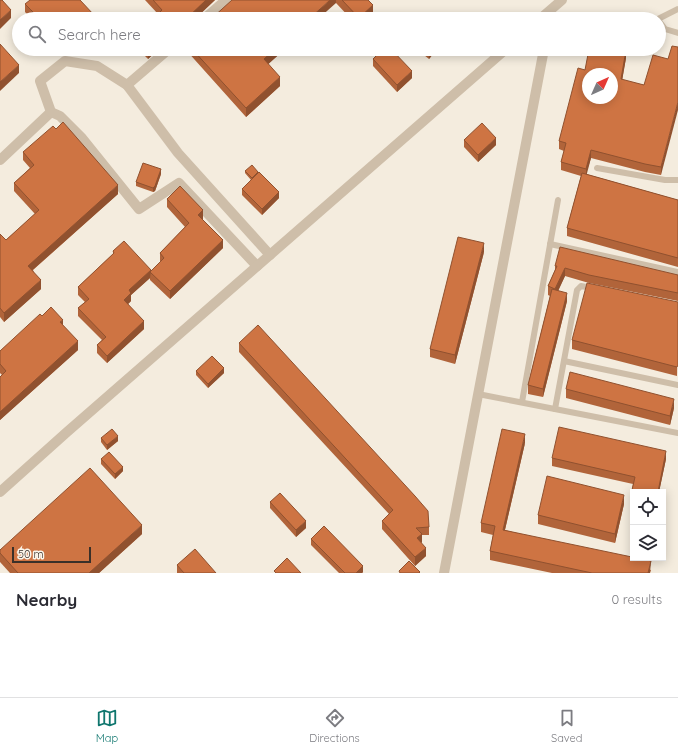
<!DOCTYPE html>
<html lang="en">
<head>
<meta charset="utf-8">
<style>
	body { margin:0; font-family:Quicksand,sans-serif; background:#f7f7f7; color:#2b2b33 }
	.controls { position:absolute; right:12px; bottom:12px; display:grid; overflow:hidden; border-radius:0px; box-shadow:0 2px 10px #0003 }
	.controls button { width:36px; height:36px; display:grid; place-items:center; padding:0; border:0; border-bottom:1px solid #e1e1e2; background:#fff; color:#2b2b33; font:20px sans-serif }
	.compass { position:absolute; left:582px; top:68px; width:36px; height:36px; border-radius:50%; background:#fff; box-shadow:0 2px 10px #0003; rotate:45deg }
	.scale { position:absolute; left:12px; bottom:10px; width:79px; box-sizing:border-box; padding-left:4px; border:2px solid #3a3029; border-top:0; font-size:11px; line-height:14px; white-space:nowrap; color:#3a3029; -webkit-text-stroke:3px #fbf6eb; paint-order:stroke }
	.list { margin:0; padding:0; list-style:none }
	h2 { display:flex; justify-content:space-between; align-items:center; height:52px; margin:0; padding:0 16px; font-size:17px }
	h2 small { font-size:13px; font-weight:400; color:#7c7c81 }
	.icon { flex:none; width:22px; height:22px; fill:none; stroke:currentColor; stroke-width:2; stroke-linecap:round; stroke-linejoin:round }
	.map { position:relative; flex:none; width:678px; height:573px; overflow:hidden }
	.search { position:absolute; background:#fff; box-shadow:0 2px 10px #0003; left:12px; right:12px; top:12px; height:44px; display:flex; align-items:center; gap:10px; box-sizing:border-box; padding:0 14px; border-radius:22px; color:#7c7c81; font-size:15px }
	.sheet { height:124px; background:#fff }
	nav { display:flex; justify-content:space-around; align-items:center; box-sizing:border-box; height:56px; border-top:1px solid #e1e1e2; background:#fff; font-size:11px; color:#7c7c81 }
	nav a { display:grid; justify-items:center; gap:2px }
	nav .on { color:#0f766e }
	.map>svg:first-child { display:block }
</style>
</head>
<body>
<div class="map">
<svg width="678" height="573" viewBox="0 0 678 573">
	<rect width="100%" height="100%" fill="#f4ecde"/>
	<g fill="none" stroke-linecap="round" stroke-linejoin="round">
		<g stroke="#cebea9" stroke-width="6">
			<path d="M658 19 678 9"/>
			<path d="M659 21 665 29 678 33"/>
			<path d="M597 168 665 180H678"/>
			<path d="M550 244 678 272"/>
			<path d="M564 361 678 385"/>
			<path d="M478 394 678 433"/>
			<path d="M522 402 558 200"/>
			<path d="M555 409 577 290 581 286 592 288"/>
		</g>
		<g stroke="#cebea9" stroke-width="10">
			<path d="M204 19 226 0"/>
			<path d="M540 19 562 0"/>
			<path d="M127 85 169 49"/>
			<path d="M0 160 51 112"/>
			<path d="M257 266 179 183 139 209 81 137 60 116 51 112 40 81 65 61 97 66 127 85 178 153 270 255"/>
			<path d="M0 492 67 432 506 49"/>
			<path d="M444 573 544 49"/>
		</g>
	</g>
	<g fill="#b1643a">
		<path d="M145 0H215L200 14H158Z"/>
		<path d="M232 0H368L373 13 367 19H351L336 3Z"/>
		<path d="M25 4 94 19H32L25 12Z"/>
		<path d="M138 49H159L148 59Z"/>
		<path d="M186 49H285L268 64 280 86 246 117 186 50Z"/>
		<path d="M419 49H437L429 59 419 51Z"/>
		<path d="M626 58 622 80 644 85 668 59 661 175 645 172 591 158 586 174 678 200V267L567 236V228L581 176 561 170V162L564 151 559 149V141L585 70Z"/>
		<path d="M373 59 412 78 397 92 373 66Z"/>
		<path d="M464 140 496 145 478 162 464 147Z"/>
		<path d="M23 152 118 194 33 270 41 289 4 322 0 317V234L6 240 35 214 14 191V183L30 168 23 160Z"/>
		<path d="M245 171 279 198 262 215 242 195V189L251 180 245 173Z"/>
		<path d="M161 174 155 191 153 192 136 186V182Z"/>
		<path d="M167 199 203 219 202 220 223 248 170 299 150 280V278L131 295V301L128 304 144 329 107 363 97 353V345L102 340 78 316V308L85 302 78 295V287L113 254V251L151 272 160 262V253L185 227 167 207Z"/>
		<path d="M484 252 455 364 430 357V349Z"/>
		<path d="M555 266 678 275V301L589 283 565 276 558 290 567 301 543 397 528 394V385L550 296 548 295V286L555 270Z"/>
		<path d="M677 302H678L677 376 572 349V340Z"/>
		<path d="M42 316 63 326 78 350 0 420V377L2 375 0 373V351Z"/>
		<path d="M239 343 415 497 429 527V535H422V542L421 543 426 556 415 566 382 529V521L389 514 239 352Z"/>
		<path d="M196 371 224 373 208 388 196 375Z"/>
		<path d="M566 389 674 408 670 425 566 398Z"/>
		<path d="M101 438 118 441 107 450 101 442Z"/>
		<path d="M525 443 505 530 651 570 650 573H552L490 560V551L493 535 481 532V523Z"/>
		<path d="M552 458 666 459 659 492H633V499H632V490L633 484 552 466Z"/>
		<path d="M101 459 123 471 115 479 101 464Z"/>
		<path d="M270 502 306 528 296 537 270 508Z"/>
		<path d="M624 504 615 543 538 524V515Z"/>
		<path d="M142 534 99 573H10L0 562V550Z"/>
		<path d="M311 539 363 572 362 573H339L311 545Z"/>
		<path d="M177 565 216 573H177Z"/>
	</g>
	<g fill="#90512f">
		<path d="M206 0H215L195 19H186Z"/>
		<path d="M330 0H336V3L318 19H309Z"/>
		<path d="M373 5V13L367 19H359V18Z"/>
		<path d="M11 10V18L0 29V20Z"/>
		<path d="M94 15V19H89Z"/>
		<path d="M149 49H159L148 59V50Z"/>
		<path d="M275 49H285L264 68V59Z"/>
		<path d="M433 49H437L429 59V54Z"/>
		<path d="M626 50V58L621 87V79Z"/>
		<path d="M19 65V73L0 91V82Z"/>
		<path d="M412 71V78L397 92V85Z"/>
		<path d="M280 77V86L246 117V108Z"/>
		<path d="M678 102V110L661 175V167Z"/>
		<path d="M496 138V145L478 162V155Z"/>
		<path d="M591 150V158L586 177V169Z"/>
		<path d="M161 169V174L155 191 153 192V188Z"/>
		<path d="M118 185V194L28 274V266Z"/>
		<path d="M279 192V198L262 215V209Z"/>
		<path d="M203 210V219L198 224V215Z"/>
		<path d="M223 240V248L170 299V291Z"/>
		<path d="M484 243V252L455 364V355Z"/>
		<path d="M565 268V276L555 298V289Z"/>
		<path d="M151 270 150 278 131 295V301L124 308V300L129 290Z"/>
		<path d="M41 280V289L4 322V313Z"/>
		<path d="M567 293V301L543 397V389Z"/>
		<path d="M63 320V328L60 322Z"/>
		<path d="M144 321V329L107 363V356Z"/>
		<path d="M78 341V350L0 420V412Z"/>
		<path d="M224 368V373L208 388V384Z"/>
		<path d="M674 399V408L670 425V416Z"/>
		<path d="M525 434V443L503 538V530Z"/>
		<path d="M118 436V441L107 450V445Z"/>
		<path d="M666 451V459L659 492H658Z"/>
		<path d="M123 467V471L115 479V474Z"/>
		<path d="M624 495V504L615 543V534Z"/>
		<path d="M306 521V528L296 537V530Z"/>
		<path d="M142 525V534L99 573H89Z"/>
		<path d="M422 534V542L417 547V538Z"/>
		<path d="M426 548V556L415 566V557Z"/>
		<path d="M651 561 650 573H648Z"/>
		<path d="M363 566V572L362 573H356Z"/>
	</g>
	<g fill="#ce7443" stroke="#90512f" fill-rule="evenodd">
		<path d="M0 0H2L11 10 0 20Z"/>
		<path d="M30 0H80L94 15 89 19H40L25 4Z"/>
		<path d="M153 0H206L186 19H153L162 10Z"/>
		<path d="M232 0H330L309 19H211Z"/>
		<path d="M342 0H368L373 5 359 18Z"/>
		<path d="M442 17 445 19H441Z"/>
		<path d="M0 44 19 65 0 82Z"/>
		<path d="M672 46 678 47V102L661 167 645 164 591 150 586 169 561 162 566 143 559 141 578 68 585 70 589 49H619L626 50 621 79 644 85 653 55 668 59ZM588 74H612V98H588Z"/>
		<path d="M192 49H275L264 59 280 77 246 108Z"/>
		<path d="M383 49H391L412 71 397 85 373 59Z"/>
		<path d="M422 49H433L429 54Z"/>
		<path d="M63 122 118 185 28 266 41 280 4 313 0 308V234L6 240 39 210 14 183 34 165 23 152 53 126 56 129Z"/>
		<path d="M482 123 496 138 478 155 464 140Z"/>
		<path d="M143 163 161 169 155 186 153 188 136 182Z"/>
		<path d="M252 165 258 172 252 178 245 171Z"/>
		<path d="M259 172 279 192 262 209 242 189Z"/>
		<path d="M582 173 678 200V258L567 228Z"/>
		<path d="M180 186 203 210 198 215 223 240 170 291 150 272 164 258 160 253 189 223 167 199Z"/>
		<path d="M458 237 484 243 455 355 430 349Z"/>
		<path d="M124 241 151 270 129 290 131 293 124 300 144 321 107 356 97 345 106 337 78 308 89 299 78 287 114 253 113 251Z"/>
		<path d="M560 247 678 275V293L589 275 565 268 555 289 548 286 557 266H555Z"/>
		<path d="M587 283 678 302V365L677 367 572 340Z"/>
		<path d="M552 289 567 293 543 389 528 385Z"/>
		<path d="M51 307 63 320 60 322 78 341 0 412V377L6 371 0 364V351L40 314 42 316Z"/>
		<path d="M258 325 415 496 428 511 429 527 416 528 422 534 417 538 426 548 415 557 382 521 393 510 239 343Z"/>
		<path d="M212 356 224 368 208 384 196 371Z"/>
		<path d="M570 372 674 399 670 416 566 389Z"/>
		<path d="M559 427 666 451 658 492H640L632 490 635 477 552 458Z"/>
		<path d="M112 429 118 436 107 445 101 438Z"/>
		<path d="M502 429 525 434 503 530 651 561 648 573H592L490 551 495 526 481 523Z"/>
		<path d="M109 452 123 467 115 474 101 459Z"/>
		<path d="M90 468 142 525 89 573H18L0 553V550Z"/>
		<path d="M547 476 624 495 615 534 538 515Z"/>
		<path d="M280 493 306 521 296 530 270 502Z"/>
		<path d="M324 526 363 566 356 573H345L311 539Z"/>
		<path d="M195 549 216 573H184L177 565Z"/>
		<path d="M287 558 301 573H276L274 571Z"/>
		<path d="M409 561 420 572 419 573H400L399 571Z"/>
	</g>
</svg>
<div class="controls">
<button><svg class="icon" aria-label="locate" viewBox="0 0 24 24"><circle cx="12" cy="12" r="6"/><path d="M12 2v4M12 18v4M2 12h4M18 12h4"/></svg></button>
<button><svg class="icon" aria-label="layers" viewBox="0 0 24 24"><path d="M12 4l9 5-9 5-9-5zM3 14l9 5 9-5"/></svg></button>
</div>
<svg class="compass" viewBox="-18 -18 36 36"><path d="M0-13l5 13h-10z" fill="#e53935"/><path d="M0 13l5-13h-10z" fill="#7c7c81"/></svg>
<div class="scale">50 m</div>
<div class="search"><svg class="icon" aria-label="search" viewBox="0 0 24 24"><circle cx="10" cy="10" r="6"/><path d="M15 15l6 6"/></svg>Search here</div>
</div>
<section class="sheet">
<h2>Nearby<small>0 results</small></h2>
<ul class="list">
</ul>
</section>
<nav>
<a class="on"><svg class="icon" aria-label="map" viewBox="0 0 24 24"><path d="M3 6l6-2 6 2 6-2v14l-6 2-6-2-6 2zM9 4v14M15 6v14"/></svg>Map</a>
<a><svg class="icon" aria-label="directions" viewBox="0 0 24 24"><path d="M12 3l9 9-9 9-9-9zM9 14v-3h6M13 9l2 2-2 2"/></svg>Directions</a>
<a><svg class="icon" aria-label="saved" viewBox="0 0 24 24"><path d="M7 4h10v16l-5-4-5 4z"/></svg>Saved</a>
</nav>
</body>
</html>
